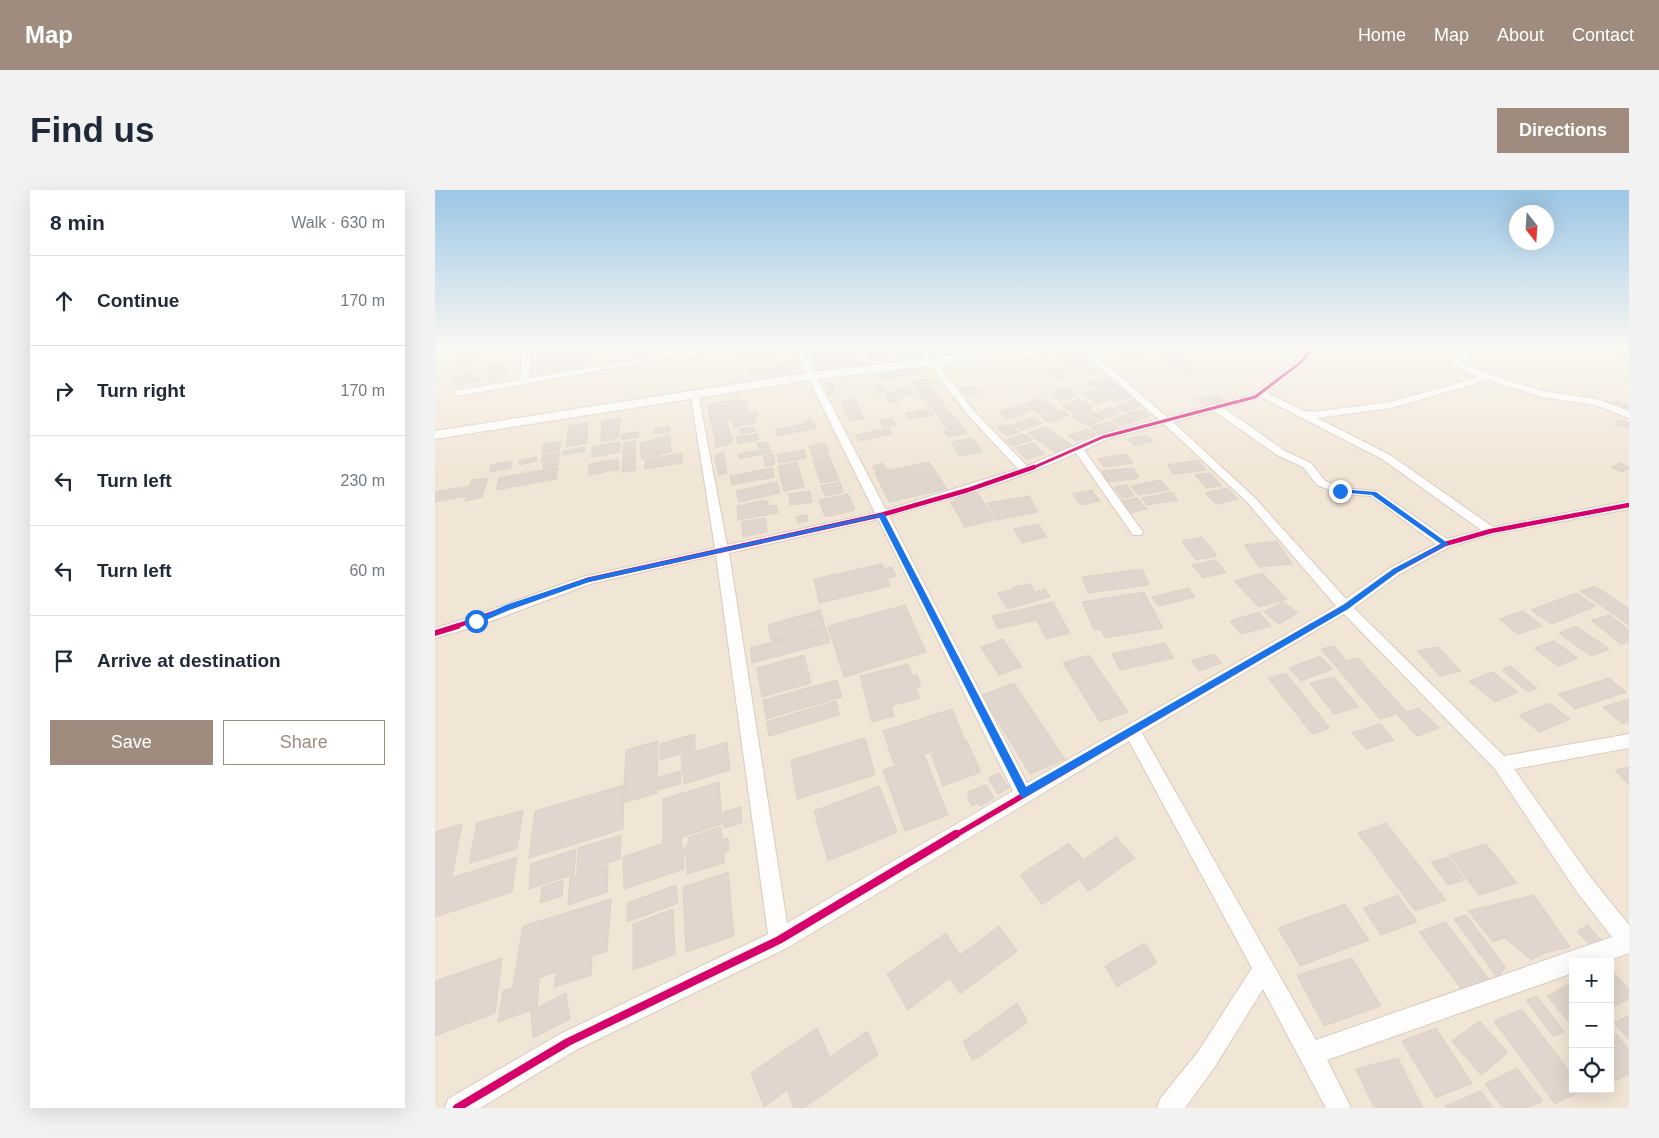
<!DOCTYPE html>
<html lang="en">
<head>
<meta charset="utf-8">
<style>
	body { margin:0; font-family:Arial,sans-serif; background:#f2f2f3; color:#1f2937 }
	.controls { position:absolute; right:15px; bottom:15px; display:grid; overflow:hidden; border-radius:0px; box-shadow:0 5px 20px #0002 }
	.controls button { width:45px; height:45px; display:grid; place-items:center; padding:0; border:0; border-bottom:1px solid #e0e1e3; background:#fff; color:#1f2937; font:25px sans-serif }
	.compass { position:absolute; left:1074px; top:15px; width:45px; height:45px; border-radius:50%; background:#fff; box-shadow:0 5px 20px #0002; rotate:163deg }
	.stop { position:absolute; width:15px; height:15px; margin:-11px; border:4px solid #1a73e8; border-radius:50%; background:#fff }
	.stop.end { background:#1a73e8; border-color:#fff; box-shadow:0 1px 5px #0008 }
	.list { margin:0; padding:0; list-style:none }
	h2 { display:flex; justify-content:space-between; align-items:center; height:65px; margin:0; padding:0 20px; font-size:21px }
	h2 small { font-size:16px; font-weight:400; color:#747a83 }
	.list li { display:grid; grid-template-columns:32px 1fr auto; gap:15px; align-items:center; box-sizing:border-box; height:90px; padding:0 20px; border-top:1px solid #e0e1e3 }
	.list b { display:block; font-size:19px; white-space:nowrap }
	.list em { font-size:16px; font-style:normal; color:#747a83 }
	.actions { display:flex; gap:10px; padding:15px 20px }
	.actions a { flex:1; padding:11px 0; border:1px solid #9f8c7f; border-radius:0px; text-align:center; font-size:18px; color:#9f8c7f }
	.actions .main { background:#9f8c7f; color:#fff }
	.icon { flex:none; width:28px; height:28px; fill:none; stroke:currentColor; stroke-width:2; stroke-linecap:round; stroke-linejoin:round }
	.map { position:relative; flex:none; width:1194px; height:918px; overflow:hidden; border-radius:0px }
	header { display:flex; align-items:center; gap:30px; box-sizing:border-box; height:70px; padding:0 25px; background:#9f8c7f; color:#fff }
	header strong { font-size:24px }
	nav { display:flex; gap:28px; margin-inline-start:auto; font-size:18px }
	.intro { display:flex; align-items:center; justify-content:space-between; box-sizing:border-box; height:120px; padding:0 30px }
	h1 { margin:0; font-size:35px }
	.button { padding:12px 22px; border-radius:0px; background:#9f8c7f; color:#fff; font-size:18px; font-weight:700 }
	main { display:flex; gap:30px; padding:0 30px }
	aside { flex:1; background:#fff; border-radius:0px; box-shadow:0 5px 20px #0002 }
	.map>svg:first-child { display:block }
</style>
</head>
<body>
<header>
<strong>Map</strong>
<nav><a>Home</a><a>Map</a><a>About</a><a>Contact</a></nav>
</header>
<div class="intro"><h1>Find us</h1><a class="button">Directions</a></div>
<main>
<aside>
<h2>8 min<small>Walk · 630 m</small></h2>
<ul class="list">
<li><svg class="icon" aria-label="ahead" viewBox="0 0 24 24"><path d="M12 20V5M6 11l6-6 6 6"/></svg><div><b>Continue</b></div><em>170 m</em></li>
<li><svg class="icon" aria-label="right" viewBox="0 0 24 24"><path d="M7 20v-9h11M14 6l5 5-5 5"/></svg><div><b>Turn right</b></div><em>170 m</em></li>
<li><svg class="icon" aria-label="left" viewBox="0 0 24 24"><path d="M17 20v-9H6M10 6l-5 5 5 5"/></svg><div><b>Turn left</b></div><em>230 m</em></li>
<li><svg class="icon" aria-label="left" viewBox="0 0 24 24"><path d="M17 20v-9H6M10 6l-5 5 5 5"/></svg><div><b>Turn left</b></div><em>60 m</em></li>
<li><svg class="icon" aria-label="arrive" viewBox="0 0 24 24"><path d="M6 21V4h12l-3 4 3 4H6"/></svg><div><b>Arrive at destination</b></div></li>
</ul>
<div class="actions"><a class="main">Save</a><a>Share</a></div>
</aside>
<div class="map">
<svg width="1194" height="918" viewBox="0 0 1194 918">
	<rect width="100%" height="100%" fill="#f5efe5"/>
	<path fill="#f1e5d5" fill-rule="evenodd" d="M0 157H1194V918H0ZM1138 772H1175V899H1138Z"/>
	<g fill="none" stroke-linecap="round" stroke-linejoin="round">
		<path stroke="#c8e2e4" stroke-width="3" d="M1179 157 1194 175"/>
	</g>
	<g fill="#e1d6cd" stroke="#ddd2c8">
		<path d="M131 157 130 163 99 167 101 161Z"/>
		<path d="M223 157V159L228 158V162L223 163V165L202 168V159Z"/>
		<path d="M334 157H349L351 161 336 163Z"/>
		<path d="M389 157 394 167 381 169 375 158Z"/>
		<path d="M441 157H457L459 160 448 162 451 166 435 168 430 159Z"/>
		<path d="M460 157H475L480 163 466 165Z"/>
		<path d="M517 157H536L538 160 503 165 500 159Z"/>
		<path d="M330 159 332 164 308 168 306 163Z"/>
		<path d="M698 159 710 167 696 170 685 161Z"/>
		<path d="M151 161 149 177 130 180 133 163Z"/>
		<path d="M417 161 421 170 407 172 403 163Z"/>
		<path d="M40 164 36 176 20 179 24 166Z"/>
		<path d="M131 166 129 179 108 183 111 169Z"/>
		<path d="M402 166 405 172 392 174 395 179 384 181 379 170Z"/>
		<path d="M647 166 652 171 631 175 625 169Z"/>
		<path d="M744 166 763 180 749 183 730 168Z"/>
		<path d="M427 170 430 174 404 177 409 176 407 173Z"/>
		<path d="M107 171 106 181 94 183 96 173Z"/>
		<path d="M359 172 361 178 338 182 336 176Z"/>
		<path d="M70 173 69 188 53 191 54 176Z"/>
		<path d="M654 173 664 182 653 184 643 175Z"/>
		<path d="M333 177 335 182 314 185 313 180Z"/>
		<path d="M482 177 486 182 445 190 442 185Z"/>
		<path d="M623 178 632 187 621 189 612 180Z"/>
		<path d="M41 181V185L22 188 23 184Z"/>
		<path d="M350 181 352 185 337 188 335 184Z"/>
		<path d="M45 186 44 191 17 196 18 190Z"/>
		<path d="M499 188 503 192 480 196 477 192Z"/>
		<path d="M670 188 696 207 678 212 652 193Z"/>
		<path d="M397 192 400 203 393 204 391 193Z"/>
		<path d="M445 194 450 201 442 203 437 196Z"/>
		<path d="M494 196 509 214 494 217 480 199Z"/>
		<path d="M539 196 545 203 531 205 525 198Z"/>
		<path d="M475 199 478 204 464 207 461 201Z"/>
		<path d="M631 199 641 205 625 211 615 204Z"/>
		<path d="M657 200 673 210 663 214 647 203Z"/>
		<path d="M460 202 464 211 454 212 451 204Z"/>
		<path d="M782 204 791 211 770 216 761 209Z"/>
		<path d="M605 208 621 219 604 224 588 214Z"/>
		<path d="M420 209 429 228 415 231 406 212Z"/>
		<path d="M645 209 659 217 640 224 626 216Z"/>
		<path d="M300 210 301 212 311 210 314 222 322 221 323 226 275 233 273 214Z"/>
		<path d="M698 210 708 215 690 222 680 217Z"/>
		<path d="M1185 211 1194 215V223L1174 213Z"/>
		<path d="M585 215 595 221 573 229 563 222Z"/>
		<path d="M510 216 517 225 504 228 497 219Z"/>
		<path d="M676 217 685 223 675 228 664 222Z"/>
		<path d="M494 219 499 225 474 229 470 223Z"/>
		<path d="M706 219 716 225 687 236 677 230Z"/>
		<path d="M625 220 634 225 614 233 606 226Z"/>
		<path d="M655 220 671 228 666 230 650 222Z"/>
		<path d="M648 223 663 232 654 236 638 227Z"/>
		<path d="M520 226 527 236 512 239 505 230Z"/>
		<path d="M597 227 607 233 587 240 578 235Z"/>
		<path d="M186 228 183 248 166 252 167 231Z"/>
		<path d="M320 228 321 233 299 237 298 231Z"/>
		<path d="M457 228 461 235 448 237 445 230Z"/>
		<path d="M376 229 381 238 342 246 340 240 372 233 371 230Z"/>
		<path d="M1185 230 1194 233V239L1179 234Z"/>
		<path d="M674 231 684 237 665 244 656 238Z"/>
		<path d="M153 232 152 253 131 257 134 236Z"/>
		<path d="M292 232 295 244 279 246 277 235Z"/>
		<path d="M574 234 584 242 572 246 562 238Z"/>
		<path d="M234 236 235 241 220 244 219 239Z"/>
		<path d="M319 237 320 241 305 244 304 239Z"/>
		<path d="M528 237 533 243 513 247 509 241Z"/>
		<path d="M610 237 638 256 620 262 593 243Z"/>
		<path d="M454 238 457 244 425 251 421 245Z"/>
		<path d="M652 239 661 244 641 251 633 246Z"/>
		<path d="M204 242 203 247 186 250 187 244Z"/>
		<path d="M322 244 324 250 303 254 301 247Z"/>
		<path d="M589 244 597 250 578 256 570 250Z"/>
		<path d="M235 245 236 262 207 269 205 253Z"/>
		<path d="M297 245V254L281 257 280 248Z"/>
		<path d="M711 245 718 251 700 256 692 249Z"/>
		<path d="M537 248 547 262 525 266 516 252Z"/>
		<path d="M126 251 124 260 107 263 109 254Z"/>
		<path d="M200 251V280L187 282 189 253Z"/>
		<path d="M185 252V262L157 267V257Z"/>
		<path d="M332 252 336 262 305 269 303 264 325 260 322 253Z"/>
		<path d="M390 253 394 264 378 268 374 256Z"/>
		<path d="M598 253 610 264 591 269 580 258Z"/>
		<path d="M150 257V261L128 265 129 261Z"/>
		<path d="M369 260 371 268 344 273 342 265Z"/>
		<path d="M125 262 124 268 106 272 108 265Z"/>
		<path d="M247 263V273L210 279V270Z"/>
		<path d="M289 263 292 283 283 285 280 265Z"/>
		<path d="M338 264 340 274 331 276 328 266Z"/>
		<path d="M691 264 698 273 669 277 663 269Z"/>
		<path d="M394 266 404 290 386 293 378 270Z"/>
		<path d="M102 267 101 271 84 275V271Z"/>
		<path d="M183 269 184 279 154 285V274Z"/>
		<path d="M124 270 123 275 108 278 109 273Z"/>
		<path d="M763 270 771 280 739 284 732 275Z"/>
		<path d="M77 271 76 278 55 282 56 275Z"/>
		<path d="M362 272 369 297 349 301 343 276Z"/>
		<path d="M494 272 512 299 454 312 440 283Z"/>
		<path d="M447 273 452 279 442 282 437 276Z"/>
		<path d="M1185 273 1194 277V278L1187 282 1176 277Z"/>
		<path d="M123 277 121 289 61 300 64 288Z"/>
		<path d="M337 278 339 287 297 295 295 286Z"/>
		<path d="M698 278 704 288 673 292 667 281Z"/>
		<path d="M775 283 787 296 771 298 760 285Z"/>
		<path d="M53 288 47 307 30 311 37 290Z"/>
		<path d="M726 290 734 300 704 305 696 296Z"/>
		<path d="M342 292 345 303 304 312 301 301Z"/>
		<path d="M405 292 408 302 390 306 386 296Z"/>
		<path d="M692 295 699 306 687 308 679 297Z"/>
		<path d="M35 296 31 306 0 312V302Z"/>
		<path d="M792 298 803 309 781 314 770 303Z"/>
		<path d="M657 300 665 311 646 315 638 304Z"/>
		<path d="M375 301 377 312 355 315 354 304Z"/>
		<path d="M542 302 560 330 530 337 515 312 521 311 518 307Z"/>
		<path d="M737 302 743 310 712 315 707 308Z"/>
		<path d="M413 304 420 320 390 327 384 310Z"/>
		<path d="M594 306 603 322 562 330 552 313Z"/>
		<path d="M702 308 712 319 696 323 687 311Z"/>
		<path d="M331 310 335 316 341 315 343 323 303 330 302 316Z"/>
		<path d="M372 325 373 331 363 333 361 327Z"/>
		<path d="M330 328 332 342 308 347 307 332Z"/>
		<path d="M603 334 612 347 587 353 579 339Z"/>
		<path d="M767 347 782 366 761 370 747 351Z"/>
		<path d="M842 351 857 374 824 377 809 355Z"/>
		<path d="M780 370 791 382 768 388 757 375Z"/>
		<path d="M447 374 449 379 457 377 461 386 452 388 455 396 384 413 379 389Z"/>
		<path d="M707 379 714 395 653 403 647 387Z"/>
		<path d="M827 383 852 409 824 417 799 391Z"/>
		<path d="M595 394 600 402 610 399 615 407 572 419 563 403 579 399 578 397Z"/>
		<path d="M1160 396 1194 419V435L1145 401Z"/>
		<path d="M753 398 760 407 723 416 717 407Z"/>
		<path d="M709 402 728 438 670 448 666 439 659 440 647 412Z"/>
		<path d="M1141 403 1161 416 1116 434 1096 420Z"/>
		<path d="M618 412 635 443 611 449 602 430 563 439 557 426Z"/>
		<path d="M848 412 863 423 844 434 829 422Z"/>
		<path d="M470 415 491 462 409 487 393 436Z"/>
		<path d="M385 420 390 437 337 452 333 435Z"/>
		<path d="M1088 421 1108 436 1083 444 1064 429Z"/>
		<path d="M824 422 836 436 806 444 795 431Z"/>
		<path d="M1175 425 1194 440V452L1186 454 1156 430Z"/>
		<path d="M1141 436 1174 459 1156 466 1124 443Z"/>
		<path d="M391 438 395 452 317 473 315 458Z"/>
		<path d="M568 449 587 477 564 485 546 457Z"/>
		<path d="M1119 451 1143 468 1123 476 1099 458Z"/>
		<path d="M730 453 739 468 685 480 677 464Z"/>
		<path d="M899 456 912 471 923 468 971 521 945 529 886 459Z"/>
		<path d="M1003 457 1026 481 1005 486 982 461Z"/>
		<path d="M779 464 787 473 764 481 756 471Z"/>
		<path d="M369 465 376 493 327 507 322 478Z"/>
		<path d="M654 465 693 522 665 532 628 473Z"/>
		<path d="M885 466 898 479 866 491 854 478Z"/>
		<path d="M473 474 477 486 482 485 486 496 481 498 484 508 456 516 459 526 437 532 425 486Z"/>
		<path d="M1075 476 1102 498 1093 502 1067 480Z"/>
		<path d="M1058 482 1083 502 1060 512 1034 491Z"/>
		<path d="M851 483 895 538 877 544 833 488Z"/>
		<path d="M899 487 924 517 899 524 875 493Z"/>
		<path d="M1174 488 1191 502 1140 519 1123 504Z"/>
		<path d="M402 490 407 507 331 529 328 510Z"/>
		<path d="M579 493 630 569 595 584 547 505Z"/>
		<path d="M1194 509V532L1187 534 1168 517Z"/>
		<path d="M401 511 404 525 334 546 331 532Z"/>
		<path d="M1115 513 1135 529 1104 542 1084 525Z"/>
		<path d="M984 518 1004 538 982 546 962 525Z"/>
		<path d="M517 519 530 551 459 574 448 541Z"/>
		<path d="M945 534 959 550 931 559 917 543Z"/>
		<path d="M260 544V560L225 570V554Z"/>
		<path d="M430 548 440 585 362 609 356 570Z"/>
		<path d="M223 551 222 603 188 613 191 560Z"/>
		<path d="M532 551 546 582 508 596 496 564Z"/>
		<path d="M292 552 295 580 249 594 246 566Z"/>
		<path d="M489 565 513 625 470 641 448 580Z"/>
		<path d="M1194 577V595L1180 580Z"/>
		<path d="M246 581 245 594 223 600V587Z"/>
		<path d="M564 583 574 598 563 604 553 588Z"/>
		<path d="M284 592 287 634 228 653V609Z"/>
		<path d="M189 595 188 639 94 668 100 621Z"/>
		<path d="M551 595 559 608 545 616 543 613 537 616 532 608 535 606 533 602Z"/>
		<path d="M444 596 462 642 393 671 379 621Z"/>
		<path d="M306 617 307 633 289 638 288 622Z"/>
		<path d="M88 620 82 659 34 673 42 633Z"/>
		<path d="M951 633 1011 710 980 721 923 643Z"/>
		<path d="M27 634 17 686 0 691V642Z"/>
		<path d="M286 637 287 650 293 648 294 661 289 662V673L252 684V667L248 666 247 659 252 657 254 647Z"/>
		<path d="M186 645 185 669 142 683 143 658Z"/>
		<path d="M246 647 249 679 189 699 188 667Z"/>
		<path d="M681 647 700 668 653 701 644 689 607 715 585 685 634 653 648 670Z"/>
		<path d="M1051 654 1082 693 1044 705 1014 665Z"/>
		<path d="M141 659 139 684 94 699 96 674Z"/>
		<path d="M82 667 77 702 0 727V693Z"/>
		<path d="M1013 667 1030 690 1013 695 996 672Z"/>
		<path d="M173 675 172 702 133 715 135 687Z"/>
		<path d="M293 682 299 746 251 762 248 697Z"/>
		<path d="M128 690 127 706 105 713 107 697Z"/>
		<path d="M241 695 243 713 192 732V713Z"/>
		<path d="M963 705 982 732 946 745 928 718Z"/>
		<path d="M1099 705 1135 757 1110 763 1096 770 1070 748 1058 752 1033 721Z"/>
		<path d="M176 709 172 761 157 766 156 785 119 797 121 782 78 796 88 736Z"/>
		<path d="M910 714 934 750 865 776 843 738Z"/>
		<path d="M238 719 240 764 198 780V734Z"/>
		<path d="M1031 725 1071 778 1062 787 1019 729Z"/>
		<path d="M1010 732 1054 789 1028 801 984 742Z"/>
		<path d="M1153 735 1166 750 1155 755 1142 741Z"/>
		<path d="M564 736 582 761 525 804 515 788 473 820 452 784 511 743 525 765Z"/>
		<path d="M710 753 722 773 682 797 670 776Z"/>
		<path d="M67 768 60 823 0 846V811L3 810 0 808V791Z"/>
		<path d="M917 768 946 816 889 836 862 785Z"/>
		<path d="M1175 779 1194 799V809L1175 819Z"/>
		<path d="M104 789 102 818 63 832 68 801Z"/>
		<path d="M1138 792V837L1112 806Z"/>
		<path d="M131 803 135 829 98 848 96 821Z"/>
		<path d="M1102 806 1129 842 1118 846 1091 810Z"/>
		<path d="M582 813 593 832 538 871 528 852Z"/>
		<path d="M1087 819 1138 886V899L1149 900 1120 914 1059 831Z"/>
		<path d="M1194 825V850L1179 833Z"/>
		<path d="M1045 831 1073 863 1046 885 1017 851Z"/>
		<path d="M382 838 395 867 432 841 443 865 369 918H359L352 900 329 917 316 883Z"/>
		<path d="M1001 838 1037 893 1001 908 967 851Z"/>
		<path d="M1181 844 1194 860V884L1175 893V847Z"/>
		<path d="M963 868 988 918H939L921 879Z"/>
		<path d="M1082 878 1108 911 1092 918H1068L1050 894Z"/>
		<path d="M1046 901 1058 918H1011L1010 916Z"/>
	</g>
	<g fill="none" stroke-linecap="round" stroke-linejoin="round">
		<defs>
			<g id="street">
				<path d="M88 157H96L94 188 276 157H295L23 206 18 203 23 200 85 190Z"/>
				<path d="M358 157H366L451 320 583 279 533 225 481 157H489L539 221 592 276 664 245 723 229 642 157H651L732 227 817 205 862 171 874 157H883L868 175 832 203 870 221 878 222 955 212 1044 187 1015 173C1025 162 1038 157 1053 157L1025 172 1056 185 1108 201 1162 209 1194 221V228L1160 215 1107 207 1053 190 956 218 882 228 955 265 1058 337 1194 311V319L1058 344 1014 357 965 384 919 418 1069 566 1194 544V558L1079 579 1156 688 1194 735V763L1169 772H1138V783L892 870 916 918H891L828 799 779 878 750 918H722L725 909 763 862 817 778 694 551 352 758 141 860 45 918H10L13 909 125 844 333 744 281 365 155 394 46 435 0 448V438L36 427 147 387 280 358 255 201 263 203 292 355 440 323ZM826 207 947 269 1046 340 1012 349 943 301 907 298 890 291 876 273 850 261 789 218ZM779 221 842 265 868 277 882 295 905 304 936 306 1001 354 955 378 911 409 820 308 738 232ZM729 234 812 312 901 416 592 593 454 326C517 308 581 291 641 263L698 345H706L708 342 649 260 672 249ZM443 329 578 601 352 733 294 363ZM909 424 1060 579 1142 702 1177 747 881 850 707 543Z"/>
				<path d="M915 157H942C936 161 921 161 915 157Z"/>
			</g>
			<path id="secondary" d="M588 157H624L618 161 376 190 0 249V241L376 182Z"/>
		</defs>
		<use href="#street" stroke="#d6ccc4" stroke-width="2"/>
		<use href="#secondary" stroke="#d5cbc2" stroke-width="2"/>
		<use href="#street" fill="#fefdfb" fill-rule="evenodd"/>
		<use href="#secondary" fill="#fefdfb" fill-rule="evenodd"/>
		<defs>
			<path id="cycleway-far3" d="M595 279 668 247 820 207 865 173 879 157"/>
			<g id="cycleway-far2">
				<path d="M19 437 152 390 446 325 533 300 599 277"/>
				<path d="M875 437 910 417 960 381 1010 354 1056 341 1194 315"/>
			</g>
			<g id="cycleway-far1">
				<path d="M0 443 23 436"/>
				<path d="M519 646 877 436"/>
			</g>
			<path id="cycleway" d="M22 918 133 852 344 750 521 644"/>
		</defs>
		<use href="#cycleway-far3" stroke="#fff4e5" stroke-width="5"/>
		<use href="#cycleway-far2" stroke="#fff4e5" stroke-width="7"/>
		<use href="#cycleway-far1" stroke="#fff4e5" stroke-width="9"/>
		<use href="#cycleway" stroke="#fff4e5" stroke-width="11"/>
		<use href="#cycleway-far3" stroke="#d6006c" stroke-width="3"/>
		<use href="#cycleway-far2" stroke="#d6006c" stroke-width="4.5"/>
		<use href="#cycleway-far1" stroke="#d6006c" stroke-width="5.5"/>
		<use href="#cycleway" stroke="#d6006c" stroke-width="8"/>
	</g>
	<linearGradient id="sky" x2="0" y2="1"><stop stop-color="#9bc6e6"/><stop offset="0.55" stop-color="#faf8f3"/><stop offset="1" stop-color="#faf8f3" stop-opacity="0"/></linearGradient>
	<rect width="1194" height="285" fill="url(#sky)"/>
	<path fill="#1a73e8" d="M905 299 941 302 1014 354 963 382 913 419 589 608 586 607 444 327 154 392 77 419 44 433 37 431 71 415 152 388 449 323 591 597 908 415 958 379 1006 354 937 305 903 302Z"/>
</svg>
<div class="controls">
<button>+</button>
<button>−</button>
<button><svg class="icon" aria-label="locate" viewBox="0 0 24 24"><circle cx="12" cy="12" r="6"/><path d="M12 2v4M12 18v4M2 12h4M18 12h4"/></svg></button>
</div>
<svg class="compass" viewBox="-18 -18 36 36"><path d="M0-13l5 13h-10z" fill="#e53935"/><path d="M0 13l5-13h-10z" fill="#747a83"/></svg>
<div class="stop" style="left:41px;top:431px"></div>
<div class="stop end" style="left:905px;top:301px"></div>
</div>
</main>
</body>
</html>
